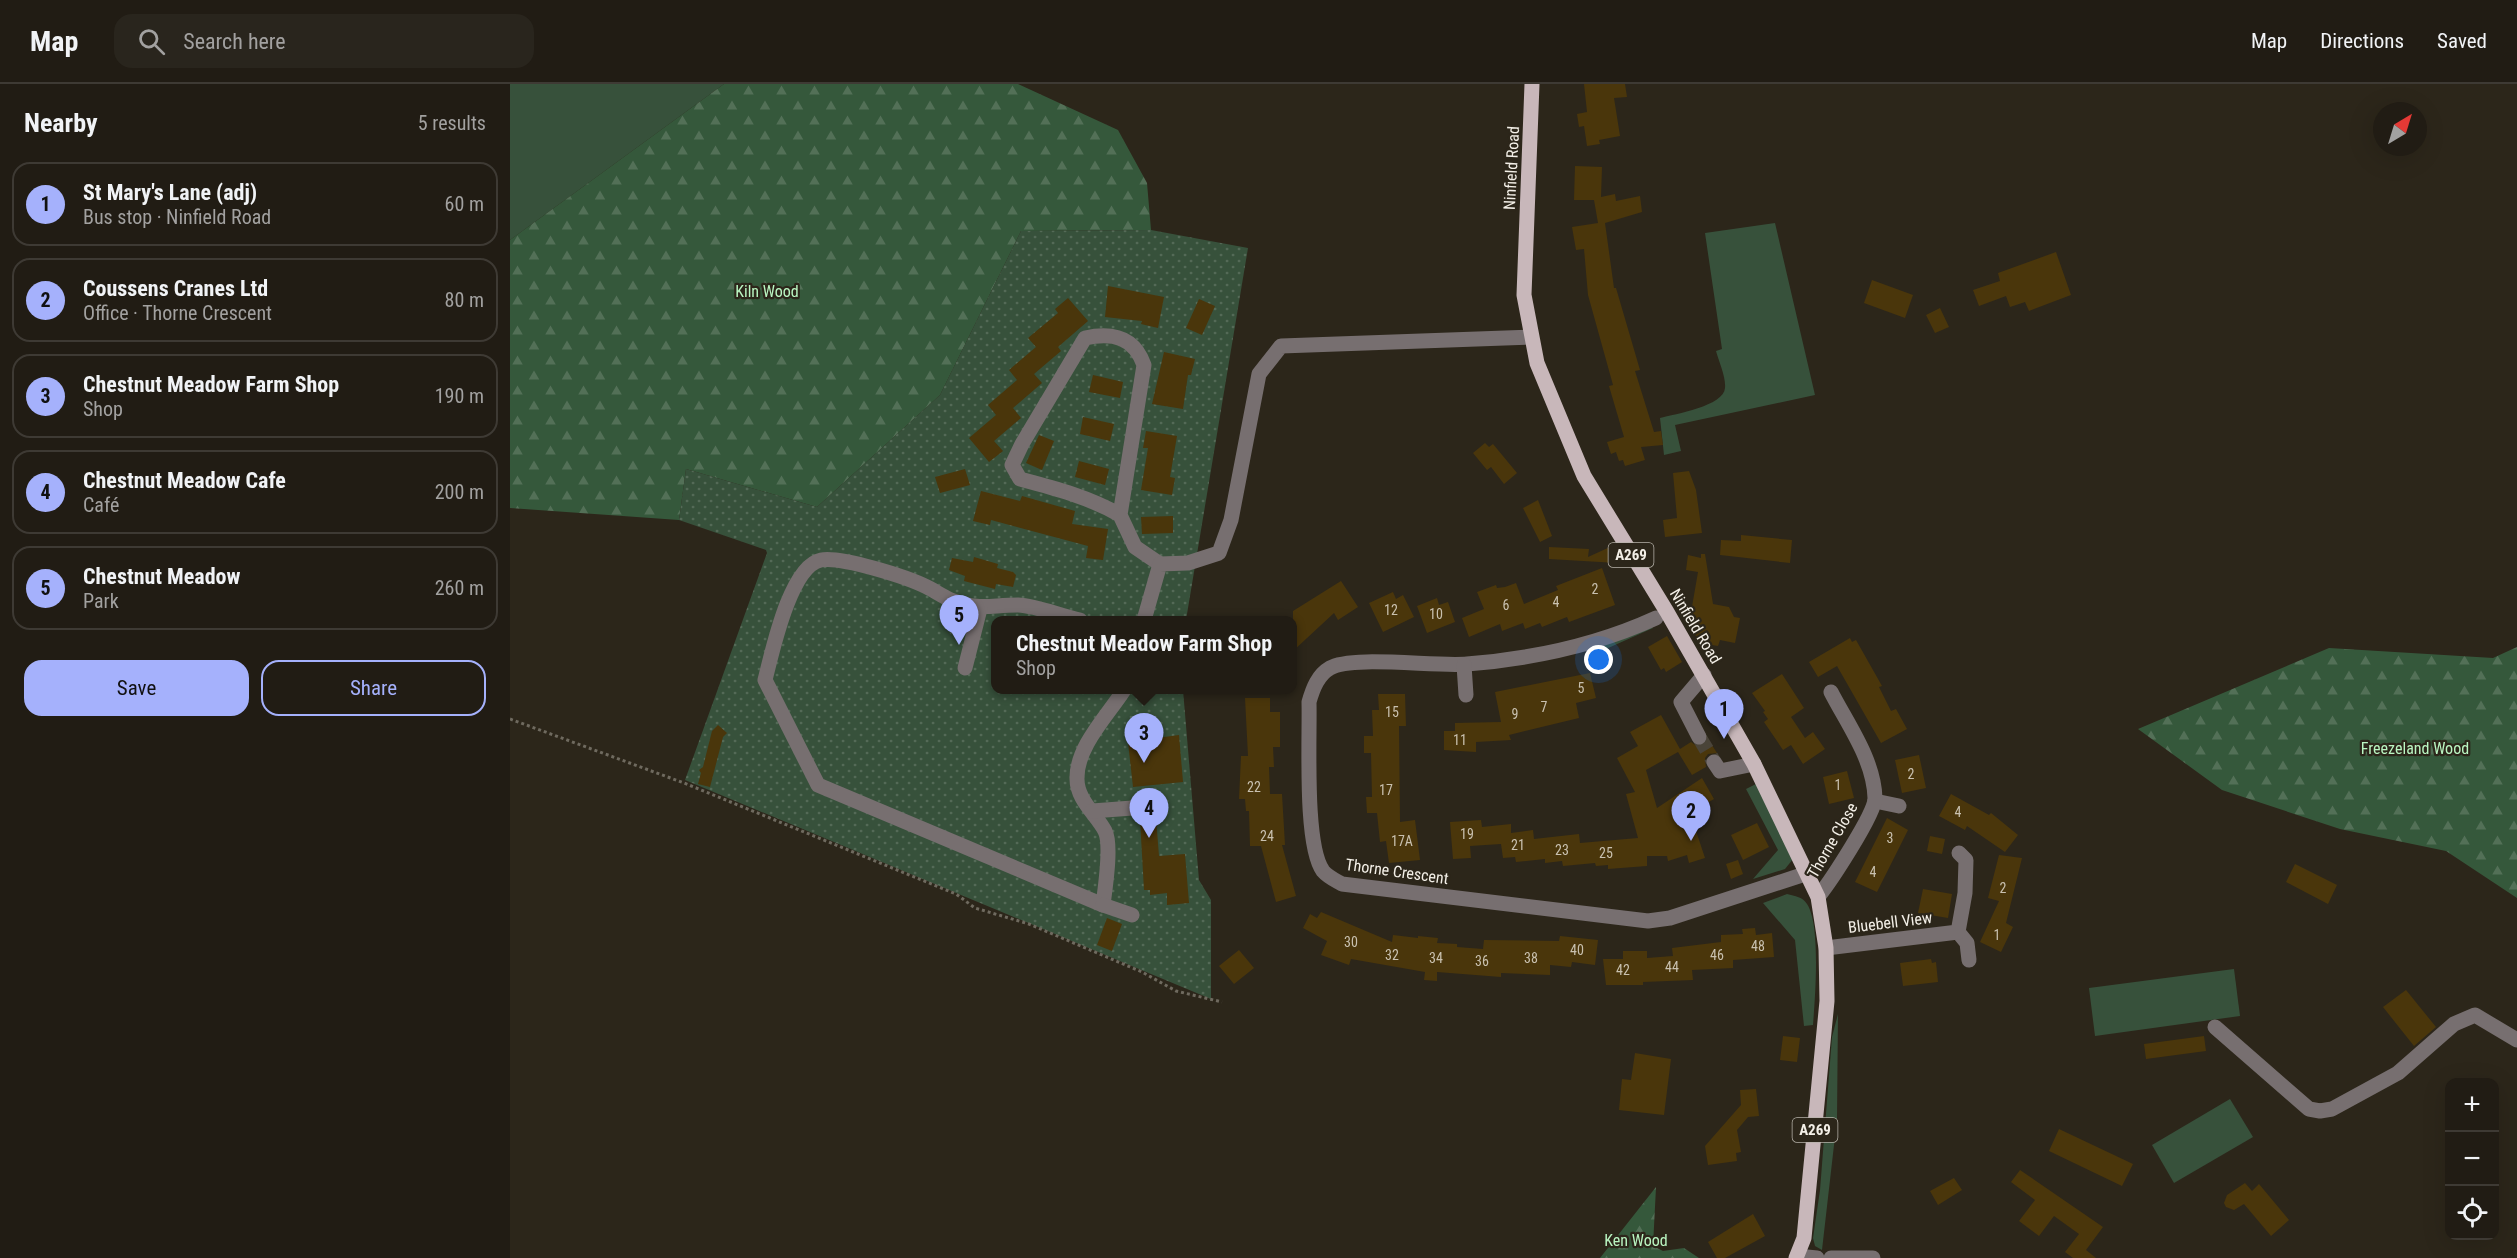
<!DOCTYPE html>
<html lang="en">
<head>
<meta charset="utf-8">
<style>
	body { margin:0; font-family:"Roboto Condensed",sans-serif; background:#29251d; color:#f1f3f6 }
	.controls { position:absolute; right:18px; bottom:18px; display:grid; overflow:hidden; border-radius:12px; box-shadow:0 6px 24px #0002 }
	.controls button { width:54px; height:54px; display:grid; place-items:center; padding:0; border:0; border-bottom:2px solid #3e3a34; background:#211c14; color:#f1f3f6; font:30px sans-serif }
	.compass { position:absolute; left:1863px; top:18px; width:54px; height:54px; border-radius:50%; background:#211c14; box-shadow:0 6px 24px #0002; rotate:38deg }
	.you { position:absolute; left:1089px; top:576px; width:21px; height:21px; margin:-15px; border:4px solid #fff; border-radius:50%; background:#1a73e8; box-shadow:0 0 0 9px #1a73e833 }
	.badge { display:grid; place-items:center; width:39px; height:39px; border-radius:50%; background:#a5b1fc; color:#111; font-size:20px; font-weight:700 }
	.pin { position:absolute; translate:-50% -50px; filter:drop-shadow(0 2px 3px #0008) }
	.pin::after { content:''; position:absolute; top:32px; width:21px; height:18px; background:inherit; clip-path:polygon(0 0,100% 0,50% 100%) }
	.popup { position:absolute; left:481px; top:532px; width:306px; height:78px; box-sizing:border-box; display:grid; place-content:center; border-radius:12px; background:#211c14; filter:drop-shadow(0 2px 4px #0005); font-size:20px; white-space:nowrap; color:#a2a1a0 }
	.popup b { font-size:22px; color:#f1f3f6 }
	.popup::after { content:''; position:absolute; left:50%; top:100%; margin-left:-12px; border:12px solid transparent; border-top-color:#211c14 }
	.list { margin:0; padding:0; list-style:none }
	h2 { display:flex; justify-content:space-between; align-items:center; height:78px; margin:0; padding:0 24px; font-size:26px }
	h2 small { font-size:20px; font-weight:400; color:#a2a1a0 }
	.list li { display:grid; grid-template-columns:39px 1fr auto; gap:18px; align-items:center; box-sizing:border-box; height:84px; margin:0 12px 12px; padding:0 12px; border:2px solid #3e3a34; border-radius:18px }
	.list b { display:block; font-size:22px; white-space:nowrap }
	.list p { margin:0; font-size:20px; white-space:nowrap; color:#a2a1a0 }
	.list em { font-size:20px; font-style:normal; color:#a2a1a0 }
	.actions { display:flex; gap:12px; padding:18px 24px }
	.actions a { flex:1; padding:14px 0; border:2px solid #a5b1fc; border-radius:18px; text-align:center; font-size:21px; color:#a5b1fc }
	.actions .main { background:#a5b1fc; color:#111 }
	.icon { flex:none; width:33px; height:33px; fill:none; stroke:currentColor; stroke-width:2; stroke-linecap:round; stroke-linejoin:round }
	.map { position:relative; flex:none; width:2007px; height:1174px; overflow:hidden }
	header { display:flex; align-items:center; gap:36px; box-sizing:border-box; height:84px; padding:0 30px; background:#211c14; border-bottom:2px solid #3e3a34 }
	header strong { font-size:28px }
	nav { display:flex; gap:33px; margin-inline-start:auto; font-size:21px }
	.search { width:420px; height:54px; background:#29251d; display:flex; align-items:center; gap:15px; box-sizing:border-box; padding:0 21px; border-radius:18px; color:#a2a1a0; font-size:22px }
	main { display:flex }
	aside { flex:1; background:#211c14 }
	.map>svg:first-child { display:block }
</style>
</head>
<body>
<header>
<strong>Map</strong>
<div class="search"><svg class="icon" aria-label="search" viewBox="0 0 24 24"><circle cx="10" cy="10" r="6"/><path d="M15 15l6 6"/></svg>Search here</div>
<nav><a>Map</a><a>Directions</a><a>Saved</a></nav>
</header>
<main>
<aside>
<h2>Nearby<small>5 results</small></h2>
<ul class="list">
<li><span class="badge">1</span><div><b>St Mary's Lane (adj)</b><p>Bus stop · Ninfield Road</p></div><em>60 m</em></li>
<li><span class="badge">2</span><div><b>Coussens Cranes Ltd</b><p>Office · Thorne Crescent</p></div><em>80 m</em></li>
<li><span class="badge">3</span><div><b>Chestnut Meadow Farm Shop</b><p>Shop</p></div><em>190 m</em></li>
<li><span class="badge">4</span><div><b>Chestnut Meadow Cafe</b><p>Café</p></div><em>200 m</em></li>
<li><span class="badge">5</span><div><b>Chestnut Meadow</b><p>Park</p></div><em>260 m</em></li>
</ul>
<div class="actions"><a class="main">Save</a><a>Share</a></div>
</aside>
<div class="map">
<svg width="2007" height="1174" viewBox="0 0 2007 1174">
	<defs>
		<pattern id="forest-firs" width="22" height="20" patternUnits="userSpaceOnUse" patternTransform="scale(1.5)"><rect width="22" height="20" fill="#35583b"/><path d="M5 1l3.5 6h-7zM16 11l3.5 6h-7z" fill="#537057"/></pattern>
		<pattern id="park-dots" width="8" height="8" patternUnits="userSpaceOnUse" patternTransform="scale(1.5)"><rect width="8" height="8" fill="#37513b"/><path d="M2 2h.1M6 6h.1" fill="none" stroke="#546a57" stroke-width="1.8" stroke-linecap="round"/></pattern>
	</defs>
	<rect width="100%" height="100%" fill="#2c261a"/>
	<g fill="#37513b">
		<path d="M0 0H214L0 156Z"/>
		<path d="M1265 139 1305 311 1165 341 1171 367 1154 371 1150 334C1165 330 1214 322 1215 304 1216 293 1209 278 1206 267L1212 265 1195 149Z"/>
		<path d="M1141 542 1143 544 1078 573 1076 569Z"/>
		<path d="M1246 700 1283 775 1275 785 1243 795 1268 766 1236 705Z"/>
		<path d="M1277 810C1285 812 1293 813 1297 820 1311 841 1305 915 1303 941L1294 942 1285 856 1253 819Z"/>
		<path d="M1724 885 1730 932 1585 952 1579 904Z"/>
		<path d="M1328 930 1327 1035 1312 1166 1305 1162 1303 1154 1310 1106 1322 953Z"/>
		<path d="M1720 1015 1743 1053 1664 1099 1642 1061Z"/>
	</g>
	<g fill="url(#forest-firs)">
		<path d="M214 0H508L608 46 637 99 641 146 511 147 430 311 307 423 176 385 169 436 0 424V156Z"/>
		<path d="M2007 563V814L1936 767 1830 745 1712 706 1628 645 1819 564 1983 574Z"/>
		<path d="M1146 1103 1143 1162 1153 1167 1174 1164 1189 1174H1090Z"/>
	</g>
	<path fill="url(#park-dots)" d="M641 146 738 164 676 536H486V606H673L689 796 701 816V915L175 696 257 469 256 466 169 436 176 385 307 423 430 311 511 147Z"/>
	<g fill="#4a360b">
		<path d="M1074 0H1115L1117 13 1104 14 1110 52 1089 56 1090 60 1077 62 1074 42 1069 43 1067 30 1077 28Z"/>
		<path d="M1065 82 1092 83 1091 113 1105 110 1106 117 1130 112 1132 128 1095 139 1104 204H1106L1130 286 1125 287 1144 348 1151 347 1153 361 1131 363 1135 376 1115 382 1113 376 1109 377 1106 368 1101 370 1097 358 1114 353 1099 302 1103 301 1078 211 1074 165 1066 166 1062 143 1088 139 1084 116H1064Z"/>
		<path d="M1546 168 1561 211 1519 227 1515 218 1500 223 1496 212 1469 222 1463 206 1490 197 1488 189Z"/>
		<path d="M1362 196 1403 211 1395 234 1354 219Z"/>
		<path d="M598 202 654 213 648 244 631 240 632 237 595 233Z"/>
		<path d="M558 214 578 237 548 263 551 267 524 290 532 299 503 324 511 334 484 357 493 367 479 378 459 354 486 331 478 321 507 296 499 286 526 263 518 254 548 229 545 225Z"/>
		<path d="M689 215 705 222 692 251 676 244Z"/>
		<path d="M1430 224 1439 243 1425 249 1416 231Z"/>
		<path d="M654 268 685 275 681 291H678L673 325 642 320Z"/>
		<path d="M583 291 613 298 610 314 579 308Z"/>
		<path d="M573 333 604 340 600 357 570 350Z"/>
		<path d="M636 347 667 352 660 393 665 394 662 411 631 406 638 364H633Z"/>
		<path d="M529 351 544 357 532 386 516 379Z"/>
		<path d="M975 359 979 363 983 360 1007 389 994 400 981 383 977 386 963 369Z"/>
		<path d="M569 377 599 385 595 401 565 393Z"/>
		<path d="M455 385 460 401 430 409 425 393Z"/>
		<path d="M1179 387 1186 406 1192 449 1155 453 1153 436 1167 434 1163 389Z"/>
		<path d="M471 407 510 417 512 412 565 427 562 440 598 445 593 476 576 474 578 462 481 436 480 441 463 437Z"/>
		<path d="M1028 416 1042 452 1030 458 1013 424Z"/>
		<path d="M663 432V449L632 450 631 433Z"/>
		<path d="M1231 451 1282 456 1280 479 1210 471 1211 456 1231 457Z"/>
		<path d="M1039 463 1079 465 1078 473 1100 463 1107 479 1039 475Z"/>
		<path d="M1191 470H1195L1203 520 1219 523 1224 533 1230 534 1225 559 1210 556 1208 562 1190 559 1179 540 1188 488 1176 486 1178 471 1191 474Z"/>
		<path d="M464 473 488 480 487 484 503 488 506 491 503 503 486 500 485 505 454 497 455 492 439 486 442 474 463 478Z"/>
		<path d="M1092 484 1105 521 1059 538 1057 533 1032 543 1030 539 1015 545 1013 539 992 547 990 540 959 553 952 534 974 525 967 508 986 501 987 504 995 503 1006 499 1014 520 1048 506 1046 502Z"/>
		<path d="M831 497 848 523 828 536 824 529 783 567V527Z"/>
		<path d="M883 508 886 515 893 511 904 533 873 548 859 519Z"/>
		<path d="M927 514 929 521 938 518 945 538 917 549 907 522Z"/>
		<path d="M1157 552 1172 578 1156 588 1154 584 1151 586 1138 563Z"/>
		<path d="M1340 554 1342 558 1346 556 1372 602 1369 603 1381 627 1386 625 1397 645 1371 659 1327 582 1308 593 1299 578Z"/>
		<path d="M1080 589 1086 614 1066 619 1069 634 999 651 1001 656 966 658V668L934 666V647H945V639L991 638 985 608Z"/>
		<path d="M1272 590 1294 624 1281 633 1295 654 1303 648 1315 665 1293 680 1281 661 1273 666 1254 638 1258 635 1253 628 1255 627 1242 609Z"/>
		<path d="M868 610H895L896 642H889L890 738 905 736 910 776 879 779 876 757 870 758 867 729H857L856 713H862L861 669H854V652H863L862 626H869Z"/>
		<path d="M735 614H760V628H770V663H763L764 683H759L760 710H772L775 761H772L786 812 766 818 751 762H740L739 727H736L735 715H729L731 672H738Z"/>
		<path d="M1151 631 1170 665 1181 658 1188 663 1193 662 1198 655 1207 669 1198 670 1195 674 1196 683 1182 691 1168 668 1136 686 1147 724 1192 694 1204 715 1180 729 1195 774 1179 779 1177 771 1158 777 1157 772H1137V782L1098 785V781L1086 782 1085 779 1053 782 1052 777 1035 779V775L1006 778 1005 773 993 774 991 760 960 762 961 774 943 775 940 738 971 736 972 743 1001 740V749L1023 746 1024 755 1069 750 1070 759 1128 754 1116 710 1125 708 1107 674 1128 662 1120 648Z"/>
		<path d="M208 641 217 649 213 653 200 703 188 700 191 689 189 686 193 683 202 647Z"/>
		<path d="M669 651 673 698 623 703 618 658Z"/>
		<path d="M1409 671 1416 704 1392 709 1385 676Z"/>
		<path d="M1337 687 1344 714 1319 720 1313 693Z"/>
		<path d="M1441 710 1479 731 1481 729 1508 751 1495 768 1457 742 1455 746 1429 732Z"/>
		<path d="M646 734 649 772 675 770 679 819 657 821V809L640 811V806H634L630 735Z"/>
		<path d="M1377 734 1398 746 1367 808 1345 798Z"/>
		<path d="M1247 739 1259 763 1233 776 1221 751Z"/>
		<path d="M1420 752 1435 755 1432 770 1417 767Z"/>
		<path d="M1489 771 1512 774 1496 839 1503 843 1491 868 1470 858 1489 817 1478 814Z"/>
		<path d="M1228 776 1233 790 1221 795 1216 780Z"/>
		<path d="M1785 780 1827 801 1818 820 1776 798Z"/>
		<path d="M1413 805 1442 810 1438 834 1408 829Z"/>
		<path d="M811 828 882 858 883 851 908 854V852L928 854 927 859 947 860V863L973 865 974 856 1049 857 1050 852 1088 856 1085 881 1062 878 1061 883 1040 881V891L991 889V893L927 888V897L914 896 915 888 841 875 839 881 811 871 817 857 793 844 800 830 807 834Z"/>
		<path d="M597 834 612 840 602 867 587 861Z"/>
		<path d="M1245 844 1246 851 1262 849 1264 873 1223 876V884L1182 886 1183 896 1133 898V901H1096L1093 875H1113V867H1137V874L1163 872 1162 864 1211 858V851L1233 850 1232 845Z"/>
		<path d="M729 866 744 884 724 900 709 882Z"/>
		<path d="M1421 875 1422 879 1426 878 1428 898 1393 902 1390 879Z"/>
		<path d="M1896 906 1926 943 1904 962 1873 923Z"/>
		<path d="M1273 952 1290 954 1287 978 1270 976Z"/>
		<path d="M1694 952 1696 967 1636 975 1634 960Z"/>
		<path d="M1125 969 1161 975 1154 1031 1109 1026 1112 995 1121 996Z"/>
		<path d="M1246 1005 1249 1032 1238 1033 1227 1046 1231 1068 1226 1069 1227 1077 1198 1081 1195 1062 1231 1021 1230 1006Z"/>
		<path d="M1549 1045 1623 1080 1612 1102 1539 1067Z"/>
		<path d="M1510 1086 1593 1143 1576 1166 1586 1174H1563L1555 1168 1569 1150 1544 1132 1529 1152 1509 1137 1525 1116 1501 1098Z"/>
		<path d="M1444 1094 1452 1106 1428 1121 1420 1107Z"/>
		<path d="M1735 1099 1742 1107 1749 1100 1779 1136 1761 1152 1734 1120 1724 1126 1716 1123 1714 1119 1717 1111Z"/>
		<path d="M1243 1130 1255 1152 1215 1174H1207L1198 1158Z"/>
	</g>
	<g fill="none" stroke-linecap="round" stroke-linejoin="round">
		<path stroke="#4a4439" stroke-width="15" stroke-dasharray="15 8" stroke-linecap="butt" d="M1189 653 1204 678"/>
		<path stroke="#6f6a5f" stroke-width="3" stroke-dasharray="3 3" stroke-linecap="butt" d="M0 635 174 699 446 810 465 824 519 840 632 888 666 907 712 918"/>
		<g stroke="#776f70" stroke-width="15">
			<path d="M610 431C579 413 544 404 510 395L502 381 512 360 575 254C603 248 624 253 634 281L610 431 625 463 650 480"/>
			<path d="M1146 534C1087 561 1021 575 957 580 927 583 841 571 820 584 808 591 803 604 799 618 800 653 794 761 813 787 818 793 825 796 832 800L1138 837 1160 834 1298 789"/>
			<path d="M570 536C550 532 528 522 508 521 479 521 471 527 441 516 432 512 425 507 417 503 397 493 331 472 311 476 280 482 262 569 255 596L308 701 593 821C595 805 602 761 595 747 586 730 567 716 567 695 566 663 598 631 614 606"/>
			<path d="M634 536 650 480 678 479 709 469 721 436 749 290 771 262 1020 253"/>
			<path d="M954 581 956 611"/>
			<path d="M455 584 470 525"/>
			<path d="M1189 653 1171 618 1194 591"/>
			<path d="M1204 678 1210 687 1244 680"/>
			<path d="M1365 717 1389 722"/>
			<path d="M582 727 636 723"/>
			<path d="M1308 813C1320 798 1365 730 1365 714 1364 676 1338 641 1321 608"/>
			<path d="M593 821 622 831"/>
			<path d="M1448 848 1457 859 1459 876"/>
			<path d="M1316 864 1448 848 1455 809 1456 776 1449 769"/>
			<path d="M1705 943 1799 1025 1810 1027 1822 1025 1888 989 1944 940 1965 931 2007 956"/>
			<path d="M1287 1172 1307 1174"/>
			<path d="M1321 1174H1363"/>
		</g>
		<path stroke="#c8b7ba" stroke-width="15" d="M1022 0 1014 211 1027 279 1074 392 1157 528 1244 680 1308 813 1316 864 1317 917 1296 1133 1294 1154 1286 1174"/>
	</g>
	<g text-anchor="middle" stroke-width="4.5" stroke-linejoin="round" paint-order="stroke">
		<g font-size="14" fill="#c9c1b0">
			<text x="1085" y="510">2</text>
			<text x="1046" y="523">4</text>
			<text x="996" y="526">6</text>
			<text x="881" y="531">12</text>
			<text x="926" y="535">10</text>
			<text x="1071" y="609">5</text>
			<text x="1034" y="628">7</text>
			<text x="882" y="633">15</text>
			<text x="1005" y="635">9</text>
			<text x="950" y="661">11</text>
			<text x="1401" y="695">2</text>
			<text x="1328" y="706">1</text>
			<text x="744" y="708">22</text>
			<text x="876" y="711">17</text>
			<text x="1448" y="733">4</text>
			<text x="957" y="755">19</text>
			<text x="757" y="757">24</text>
			<text x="1380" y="759">3</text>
			<text x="892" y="762">17A</text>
			<text x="1008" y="766">21</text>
			<text x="1052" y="771">23</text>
			<text x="1096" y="774">25</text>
			<text x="1363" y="793">4</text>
			<text x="1493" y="809">2</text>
			<text x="1487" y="856">1</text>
			<text x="841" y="863">30</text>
			<text x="1248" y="867">48</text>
			<text x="1067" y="871">40</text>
			<text x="882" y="876">32</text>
			<text x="1207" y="876">46</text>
			<text x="926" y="879">34</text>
			<text x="1021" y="879">38</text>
			<text x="972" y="882">36</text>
			<text x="1162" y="888">44</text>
			<text x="1113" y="891">42</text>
		</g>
		<g fill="#2c261a" stroke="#b7b3aa" stroke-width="1.5">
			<rect x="1098.5" y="459" width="45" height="24" rx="4.5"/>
			<rect x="1282.5" y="1034" width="45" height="24" rx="4.5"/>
		</g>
		<g font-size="15" font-weight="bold" fill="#f3efe7">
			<text x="1121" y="476">A269</text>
			<text x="1305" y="1051">A269</text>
		</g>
		<g font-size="16" fill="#f3efe7" stroke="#2c261a">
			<text transform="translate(1001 84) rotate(-87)" y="6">Ninfield Road</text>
			<text transform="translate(1186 542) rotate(59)" y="6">Ninfield Road</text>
			<text transform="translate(1322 756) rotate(-60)" y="6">Thorne Close</text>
			<text transform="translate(887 787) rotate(8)" y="6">Thorne Crescent</text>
			<text transform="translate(1380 838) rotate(-7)" y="6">Bluebell View</text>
		</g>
		<g font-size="16" fill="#baf6c2" stroke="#2c261a">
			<text x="257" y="213">Kiln Wood</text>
			<text x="1905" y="670">Freezeland Wood</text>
			<text x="1126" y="1162">Ken Wood</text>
		</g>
	</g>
</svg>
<div class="controls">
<button>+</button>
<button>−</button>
<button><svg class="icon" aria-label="locate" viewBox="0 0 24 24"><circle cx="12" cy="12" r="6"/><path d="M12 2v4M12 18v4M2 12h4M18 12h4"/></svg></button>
</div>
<svg class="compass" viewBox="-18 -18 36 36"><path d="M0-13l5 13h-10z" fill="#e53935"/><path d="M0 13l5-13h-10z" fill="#a2a1a0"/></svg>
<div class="you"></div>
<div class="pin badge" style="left:1214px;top:655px">1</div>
<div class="pin badge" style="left:1181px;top:757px">2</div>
<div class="pin badge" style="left:634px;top:679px">3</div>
<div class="popup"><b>Chestnut Meadow Farm Shop</b>Shop</div>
<div class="pin badge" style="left:639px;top:754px">4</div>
<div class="pin badge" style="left:449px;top:561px">5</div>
</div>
</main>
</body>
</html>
